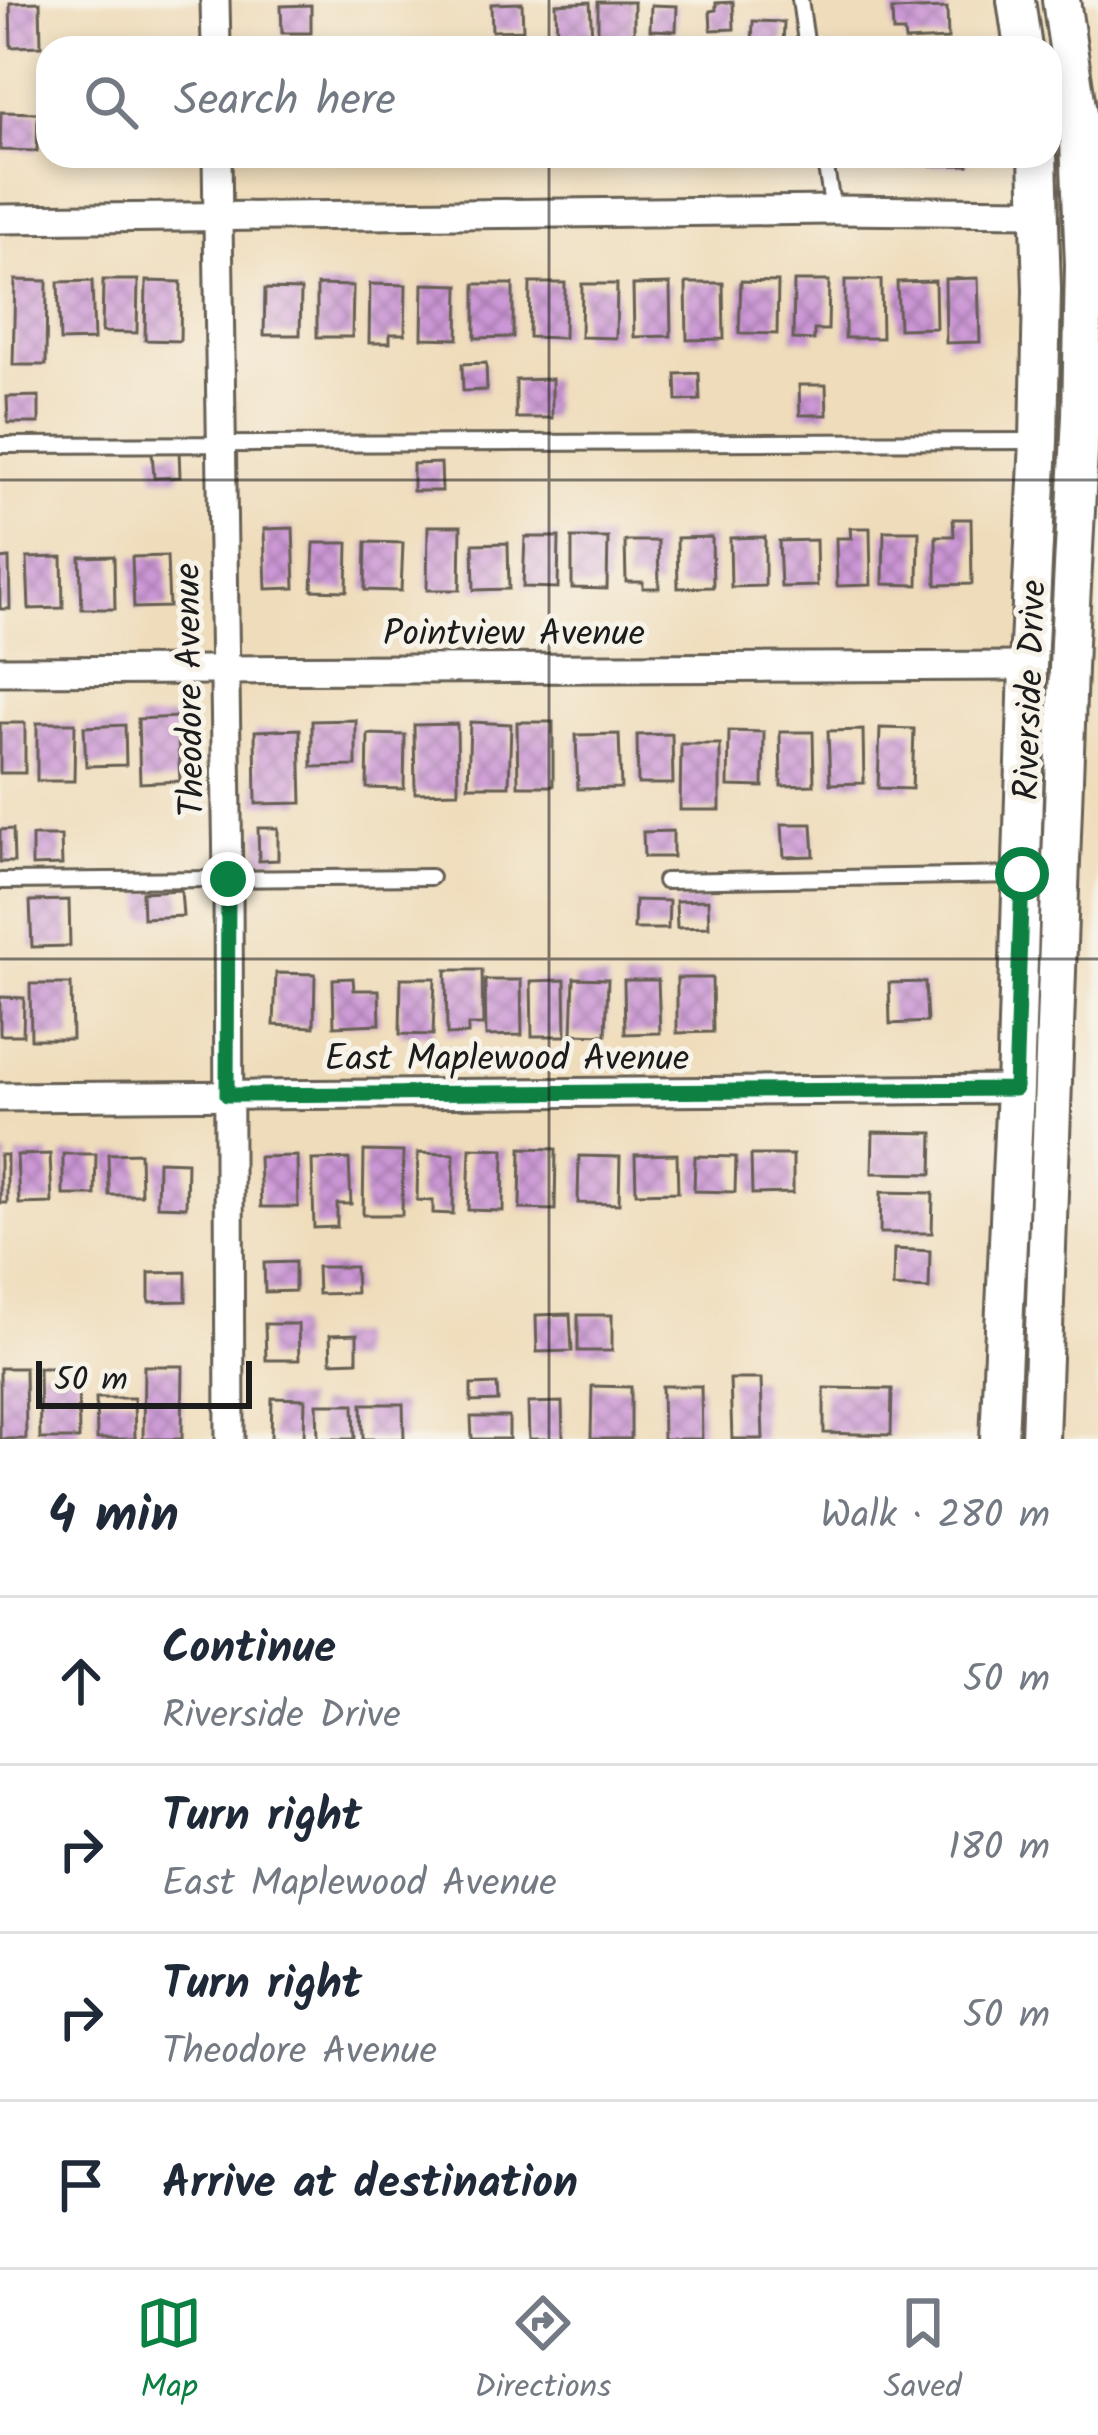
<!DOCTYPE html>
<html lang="en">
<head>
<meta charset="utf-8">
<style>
	body { margin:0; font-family:Kalam,sans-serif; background:#f2f2f3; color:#1f2937 }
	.scale { position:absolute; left:36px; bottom:30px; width:216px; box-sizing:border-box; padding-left:12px; border:6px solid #1c1c1c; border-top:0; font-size:33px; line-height:42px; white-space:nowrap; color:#1c1c1c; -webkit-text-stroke:9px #f7f3e8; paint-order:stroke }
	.stop { position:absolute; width:36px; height:36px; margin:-27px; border:9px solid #0b8043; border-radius:50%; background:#fff }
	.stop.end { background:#0b8043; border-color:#fff; box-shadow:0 3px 12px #0008 }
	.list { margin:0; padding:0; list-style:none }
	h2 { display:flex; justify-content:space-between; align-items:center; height:156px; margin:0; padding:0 48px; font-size:51px }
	h2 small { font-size:39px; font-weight:400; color:#747a83 }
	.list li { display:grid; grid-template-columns:78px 1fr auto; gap:36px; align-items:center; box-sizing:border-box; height:168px; padding:0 48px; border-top:3px solid #e0e1e3 }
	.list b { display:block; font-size:45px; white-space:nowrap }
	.list p { margin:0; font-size:39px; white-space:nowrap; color:#747a83 }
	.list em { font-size:39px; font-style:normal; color:#747a83 }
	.icon { flex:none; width:66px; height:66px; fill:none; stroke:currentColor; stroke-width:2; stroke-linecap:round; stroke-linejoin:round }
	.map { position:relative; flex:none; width:1098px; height:1439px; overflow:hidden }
	.search { position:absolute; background:#fff; box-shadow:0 6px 18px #0003; left:36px; right:36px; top:36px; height:132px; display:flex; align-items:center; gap:30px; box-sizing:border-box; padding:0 42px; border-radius:36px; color:#747a83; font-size:45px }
	.sheet { height:828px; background:#fff }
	nav { display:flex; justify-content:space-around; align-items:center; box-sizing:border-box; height:168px; border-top:3px solid #e0e1e3; background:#fff; font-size:33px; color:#747a83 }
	nav a { display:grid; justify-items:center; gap:6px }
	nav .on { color:#0b8043 }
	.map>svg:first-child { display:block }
</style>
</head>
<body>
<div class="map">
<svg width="1098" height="1439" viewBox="0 0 1098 1439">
	<defs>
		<pattern id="building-cross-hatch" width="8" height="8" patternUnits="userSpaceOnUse" patternTransform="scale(3)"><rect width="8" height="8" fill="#cc97d6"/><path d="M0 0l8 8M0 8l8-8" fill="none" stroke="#a57aad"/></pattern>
	</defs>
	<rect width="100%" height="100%" fill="#f7f3e8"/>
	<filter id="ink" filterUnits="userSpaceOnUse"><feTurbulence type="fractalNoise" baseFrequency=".00833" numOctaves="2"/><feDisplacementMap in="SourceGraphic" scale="24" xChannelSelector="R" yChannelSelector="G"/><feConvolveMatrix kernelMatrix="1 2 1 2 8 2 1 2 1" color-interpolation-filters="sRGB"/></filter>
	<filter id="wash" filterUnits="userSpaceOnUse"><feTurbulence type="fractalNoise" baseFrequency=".004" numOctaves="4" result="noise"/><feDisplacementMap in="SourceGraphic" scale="48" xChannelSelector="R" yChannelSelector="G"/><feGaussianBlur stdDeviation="2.7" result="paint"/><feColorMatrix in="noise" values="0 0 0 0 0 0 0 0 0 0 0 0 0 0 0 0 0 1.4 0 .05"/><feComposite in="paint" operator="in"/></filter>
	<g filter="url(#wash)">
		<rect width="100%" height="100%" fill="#efdcba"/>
		<g id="blocks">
			<g fill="url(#building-cross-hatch)">
				<path d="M40 2 41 46 11 47 10 3Z"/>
				<path d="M590 2 592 37 557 39 556 4Z"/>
				<path d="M598 2H634V37L598 38Z"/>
				<path d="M733 2 734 29 711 30 710 11 716 10V3Z"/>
				<path d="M522 3 523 30 492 31 491 4Z"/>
				<path d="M311 5V33H282L281 6Z"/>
				<path d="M651 5 677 6 676 31 650 30Z"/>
				<path d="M947 8 948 39 905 41 904 32H893L892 10Z"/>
				<path d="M753 21 784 22 783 48H752Z"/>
				<path d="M1 112 38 113 37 151 0 150Z"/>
				<path d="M880 156H968V165L880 166Z"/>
				<path d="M978 278 980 342 946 343 945 279Z"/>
				<path d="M15 280 47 281 46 365H13Z"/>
				<path d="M103 280H138L137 333 102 332Z"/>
				<path d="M845 280H881L882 338H845Z"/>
				<path d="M92 281 94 340 60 341 58 282Z"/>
				<path d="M146 281 181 282 180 341 145 340Z"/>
				<path d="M741 281 778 282 777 334 739 333Z"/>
				<path d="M794 281H829L828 330H814V340L793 339Z"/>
				<path d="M935 281 936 328 899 329 897 282Z"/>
				<path d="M530 283H565L564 338 529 337Z"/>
				<path d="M686 283H723L724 339 687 340Z"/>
				<path d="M370 284 406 285 405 334H390V343H369Z"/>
				<path d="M423 284 459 285 458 339 422 338Z"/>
				<path d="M475 284H513V337L475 338Z"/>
				<path d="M582 284H617L616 338 581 337Z"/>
				<path d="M670 284 671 336 634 337 633 285Z"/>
				<path d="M317 285 353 286 352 337H317Z"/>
				<path d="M265 289 301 290 300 335H264Z"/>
				<path d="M486 363 487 390 463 391 462 364Z"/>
				<path d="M699 373 700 400 677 401 676 374Z"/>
				<path d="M552 379V418H516V380Z"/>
				<path d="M799 385H826L827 415H800Z"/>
				<path d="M39 396V423H8L7 397Z"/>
				<path d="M179 450 180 477 154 478 152 452Z"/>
				<path d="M441 463 442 491H413V464Z"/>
				<path d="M953 519H971L972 584 936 585V536H954Z"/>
				<path d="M428 526H461L460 590H427Z"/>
				<path d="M293 528 295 588 266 589 264 529Z"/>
				<path d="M850 528H870L871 585 837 586 836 538H851Z"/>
				<path d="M884 531H919L918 585 883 584Z"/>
				<path d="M525 537H559L558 588 523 587Z"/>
				<path d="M712 537 713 587 678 588 677 538Z"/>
				<path d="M765 537V586L731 587 730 538Z"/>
				<path d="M572 538H608L607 589 572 588Z"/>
				<path d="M816 540 817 586 781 587 779 541Z"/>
				<path d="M625 541H658L659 588H643V582H626Z"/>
				<path d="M366 542 403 543 401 591 365 590Z"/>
				<path d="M314 543H348L347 591 312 590Z"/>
				<path d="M508 543 509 589 474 590 473 544Z"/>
				<path d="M114 556 115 609H82L80 557Z"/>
				<path d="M167 556 169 607 134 608 132 557Z"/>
				<path d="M62 557 63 608 29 609 27 558Z"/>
				<path d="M9 558 10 609H0V559Z"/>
				<path d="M177 717 180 781 140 783 138 719Z"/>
				<path d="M356 720V766L312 767V721Z"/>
				<path d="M470 722 511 724 509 786H468Z"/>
				<path d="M517 722H553V786H518Z"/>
				<rect x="0" y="723" width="25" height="50"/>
				<path d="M37 723H75L74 781H37Z"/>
				<path d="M457 724 458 792 415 793 414 725Z"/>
				<path d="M125 725 126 765 86 766 84 727Z"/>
				<path d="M880 728 914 729 912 789 878 788Z"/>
				<path d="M300 729 302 803 256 804 255 731Z"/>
				<path d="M863 730 864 783 830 784 828 731Z"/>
				<path d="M729 731 764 732 763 787 728 786Z"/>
				<path d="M780 732H813L814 785 781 786Z"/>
				<path d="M368 734 405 735 404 789 367 788Z"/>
				<path d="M619 734 621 788 578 789 576 735Z"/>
				<path d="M672 734 673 784H638L637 735Z"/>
				<path d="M681 744H720V810H680Z"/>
				<path d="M782 824H812L814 856 784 857Z"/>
				<path d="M258 828H278V860L259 861Z"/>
				<path d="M13 829 14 862H0V830Z"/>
				<path d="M673 831V857H644L643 832Z"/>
				<path d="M32 836H61L62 865 32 866Z"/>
				<path d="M181 890 183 916 143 918 142 892Z"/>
				<path d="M69 900 70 946 32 947 30 901Z"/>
				<path d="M635 900 669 901 668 929H634Z"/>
				<path d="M708 900 709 927 677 928 676 901Z"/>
				<path d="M446 970H482L483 1025H468V1034L447 1035Z"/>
				<path d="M276 973 315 974 314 1027 274 1025Z"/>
				<path d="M353 978 354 990H379L380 1024 334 1026 333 979Z"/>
				<path d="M401 978H435L433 1035 400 1034Z"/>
				<path d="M574 978 608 979 606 1035 572 1034Z"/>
				<path d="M677 978H712L713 1032 677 1033Z"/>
				<path d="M485 980H521L522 1035 486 1036Z"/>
				<path d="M565 980 566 1036H532L531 981Z"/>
				<path d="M624 980H658L660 1033 625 1034Z"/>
				<path d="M925 982 927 1022 890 1024 889 983Z"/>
				<path d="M30 984H71L72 1039H31Z"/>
				<path d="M0 997 24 998 23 1035H0Z"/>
				<path d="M873 1132 933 1133 932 1174 872 1173Z"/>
				<path d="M470 1148 504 1149 503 1211 468 1210Z"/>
				<path d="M521 1148 556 1149 555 1210 520 1209Z"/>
				<path d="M364 1151 403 1152 402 1215H363Z"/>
				<path d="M140 1153 141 1195H109L108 1154Z"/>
				<path d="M418 1153 454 1154 453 1214 433 1213V1201L417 1200Z"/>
				<path d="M50 1154 52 1203 19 1204 17 1155Z"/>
				<path d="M63 1154H96L95 1195H63Z"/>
				<path d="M677 1154 678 1192 636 1193 635 1155Z"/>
				<rect x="0" y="1155" width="7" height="48"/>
				<path d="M751 1155H793V1193L752 1194Z"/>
				<path d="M297 1156 298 1207H261L259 1157Z"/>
				<path d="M579 1156 620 1157 619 1204 578 1203Z"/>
				<path d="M695 1156 736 1157 735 1192 694 1191Z"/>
				<path d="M349 1159 351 1204H337V1227L314 1228 312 1160Z"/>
				<path d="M158 1161 187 1162 186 1207 157 1206Z"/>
				<path d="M881 1192 933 1193 932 1233H880Z"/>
				<path d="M894 1249 930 1251 929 1289 893 1287Z"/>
				<path d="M295 1262V1291L265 1292 264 1263Z"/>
				<path d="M317 1267H355L356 1293 318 1294Z"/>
				<path d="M186 1272V1301L149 1302V1273Z"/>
				<path d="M570 1314 572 1351 537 1352 536 1315Z"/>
				<rect x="578" y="1315" width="34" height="36"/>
				<path d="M265 1324H298L299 1360H266Z"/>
				<path d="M357 1334V1361L331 1362 330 1335Z"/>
				<path d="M144 1366H183L182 1439H143Z"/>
				<path d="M0 1368H25L26 1439H0Z"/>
				<path d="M39 1368H78L79 1439H40Z"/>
				<path d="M730 1379H761L763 1439H732Z"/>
				<path d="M497 1384 498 1401 471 1402V1385Z"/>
				<path d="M592 1386 631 1387V1439H591Z"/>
				<path d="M662 1386H701L702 1439H663Z"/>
				<path d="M824 1388 892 1389 891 1435 824 1433Z"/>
				<path d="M96 1398H134L135 1439H97Z"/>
				<path d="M272 1398 305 1399 304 1439H271Z"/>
				<path d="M562 1402 563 1439H529L528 1403Z"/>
				<path d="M317 1404H354L355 1439H318Z"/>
				<path d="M362 1404H403L404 1439H363Z"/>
				<path d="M471 1417H509V1439H472Z"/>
			</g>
		</g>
	</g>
	<g filter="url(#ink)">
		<use href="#blocks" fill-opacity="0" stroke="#665f53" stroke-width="3"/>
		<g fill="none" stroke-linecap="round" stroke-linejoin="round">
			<defs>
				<g id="lane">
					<path d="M800 0 807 48"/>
					<path d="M824 156 833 210"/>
					<path d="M0 445 1034 441"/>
					<path d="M0 881 431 877"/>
					<path d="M665 881 1020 875"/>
				</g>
				<g id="street">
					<path d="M215 0 216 48"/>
					<path d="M217 156 228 879 230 1439"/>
					<path d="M0 219 833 210 1041 212"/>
					<path d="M0 671 1028 666"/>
					<path d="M0 1097 1015 1089"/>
				</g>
				<g id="secondary">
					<path d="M1016 0 1023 48"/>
					<path d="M999 1439 1015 1089 1028 666 1039 441 1042 290 1038 156"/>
					<path d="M1040 1439 1069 642 1081 416 1084 265 1078 114 1061 0"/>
				</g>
			</defs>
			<use href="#lane" stroke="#665f53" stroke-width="20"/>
			<use href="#street" stroke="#665f53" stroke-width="33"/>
			<use href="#secondary" stroke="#665f53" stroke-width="42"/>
			<use href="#lane" stroke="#fff" stroke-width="14"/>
			<use href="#street" stroke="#fff" stroke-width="27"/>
			<use href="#secondary" stroke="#fff" stroke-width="36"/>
		</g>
	</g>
	<g fill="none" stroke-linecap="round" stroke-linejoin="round" filter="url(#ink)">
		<path stroke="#0b8043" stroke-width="15" d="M228 879 227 1095 1015 1089 1022 874"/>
	</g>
	<path fill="none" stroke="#1c1c1c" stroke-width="3" stroke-opacity="0.55" d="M549 0V48M549 156V1439M0 480H1098M0 959H1098"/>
	<g text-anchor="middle" stroke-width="10" stroke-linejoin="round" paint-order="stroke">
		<g font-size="36" fill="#1c1c1c" stroke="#f7f3e8">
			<text x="514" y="645">Pointview Avenue</text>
			<text transform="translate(188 690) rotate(-91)" y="13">Theodore Avenue</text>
			<text transform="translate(1028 690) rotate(-88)" y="13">Riverside Drive</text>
			<text x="507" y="1070">East Maplewood Avenue</text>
		</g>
	</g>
</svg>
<div class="scale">50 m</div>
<div class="stop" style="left:1022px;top:874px"></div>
<div class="stop end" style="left:228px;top:879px"></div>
<div class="search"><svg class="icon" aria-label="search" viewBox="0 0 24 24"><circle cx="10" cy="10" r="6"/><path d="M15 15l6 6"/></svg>Search here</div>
</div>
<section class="sheet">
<h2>4 min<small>Walk · 280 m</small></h2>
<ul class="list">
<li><svg class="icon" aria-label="ahead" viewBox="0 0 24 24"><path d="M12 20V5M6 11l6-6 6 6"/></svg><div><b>Continue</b><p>Riverside Drive</p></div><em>50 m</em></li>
<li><svg class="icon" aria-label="right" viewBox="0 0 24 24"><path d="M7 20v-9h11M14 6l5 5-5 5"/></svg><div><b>Turn right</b><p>East Maplewood Avenue</p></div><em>180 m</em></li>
<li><svg class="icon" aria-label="right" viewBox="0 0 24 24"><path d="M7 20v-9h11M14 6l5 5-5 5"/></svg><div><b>Turn right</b><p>Theodore Avenue</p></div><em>50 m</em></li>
<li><svg class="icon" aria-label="arrive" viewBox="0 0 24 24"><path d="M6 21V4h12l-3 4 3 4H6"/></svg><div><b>Arrive at destination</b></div></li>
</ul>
</section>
<nav>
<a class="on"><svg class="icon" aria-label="map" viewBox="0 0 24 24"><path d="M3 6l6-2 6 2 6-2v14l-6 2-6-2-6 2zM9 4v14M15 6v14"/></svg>Map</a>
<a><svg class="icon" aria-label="directions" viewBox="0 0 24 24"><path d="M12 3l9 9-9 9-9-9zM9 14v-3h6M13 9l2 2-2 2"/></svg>Directions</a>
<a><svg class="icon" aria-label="saved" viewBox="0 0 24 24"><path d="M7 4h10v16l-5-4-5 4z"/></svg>Saved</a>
</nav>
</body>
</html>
